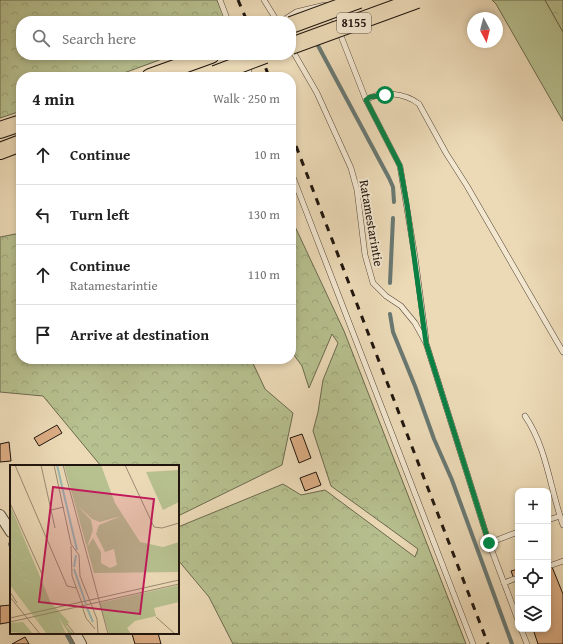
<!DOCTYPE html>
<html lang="en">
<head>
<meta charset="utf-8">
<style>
	body { margin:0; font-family:"Gentium Book Plus",serif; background:#f2f2f2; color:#222 }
	.controls { position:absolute; right:12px; bottom:12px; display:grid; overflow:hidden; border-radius:8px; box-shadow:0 2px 6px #0003 }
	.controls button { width:36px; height:36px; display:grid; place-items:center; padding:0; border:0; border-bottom:1px solid #e0e0e0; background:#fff; color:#222; font:20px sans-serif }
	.compass { position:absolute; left:467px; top:12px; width:36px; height:36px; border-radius:50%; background:#fff; box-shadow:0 2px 6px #0003; rotate:173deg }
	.stop { position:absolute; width:12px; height:12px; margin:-9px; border:3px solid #0b8043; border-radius:50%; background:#fff }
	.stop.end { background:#0b8043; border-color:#fff; box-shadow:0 1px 4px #0008 }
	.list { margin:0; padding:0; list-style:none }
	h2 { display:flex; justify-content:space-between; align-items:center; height:52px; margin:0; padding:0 16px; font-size:17px }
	h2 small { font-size:13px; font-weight:400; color:#767676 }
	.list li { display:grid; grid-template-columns:26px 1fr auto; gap:12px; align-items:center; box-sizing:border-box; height:60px; padding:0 16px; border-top:1px solid #e0e0e0 }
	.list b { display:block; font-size:15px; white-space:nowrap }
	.list p { margin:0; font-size:13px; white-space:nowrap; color:#767676 }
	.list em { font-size:13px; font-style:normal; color:#767676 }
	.icon { flex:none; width:22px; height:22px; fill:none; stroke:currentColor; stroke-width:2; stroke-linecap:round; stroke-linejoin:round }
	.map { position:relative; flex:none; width:563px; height:644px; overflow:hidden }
	.search { position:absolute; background:#fff; box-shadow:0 2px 6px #0003; left:16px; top:16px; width:280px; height:44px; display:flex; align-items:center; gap:10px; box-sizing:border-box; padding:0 14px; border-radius:16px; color:#767676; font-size:15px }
	.panel { position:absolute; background:#fff; box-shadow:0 2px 6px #0003; left:16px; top:72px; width:280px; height:292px; border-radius:16px }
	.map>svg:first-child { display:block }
</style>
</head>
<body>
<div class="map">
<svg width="563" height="644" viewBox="0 0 563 644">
	<defs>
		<pattern id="forest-crowns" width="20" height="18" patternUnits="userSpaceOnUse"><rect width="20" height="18" fill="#b7c08f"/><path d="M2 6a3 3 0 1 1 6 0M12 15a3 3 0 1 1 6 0" fill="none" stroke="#9da47a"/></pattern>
	</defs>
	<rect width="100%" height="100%" fill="#ecdab7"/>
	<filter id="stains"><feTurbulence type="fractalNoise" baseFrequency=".005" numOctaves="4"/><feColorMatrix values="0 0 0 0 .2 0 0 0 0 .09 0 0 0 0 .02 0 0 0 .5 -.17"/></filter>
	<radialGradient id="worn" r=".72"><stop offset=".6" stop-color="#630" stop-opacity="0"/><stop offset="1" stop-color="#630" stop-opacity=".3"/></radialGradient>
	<path fill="#b7c08f" stroke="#6b6a4e" d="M492 0H545L563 32V121L496 4Z"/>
	<g fill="url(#forest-crowns)" stroke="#6b6a4e">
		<path d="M0 0H217L226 21H21V55H173L113 77H21V111L0 118Z"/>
		<path d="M545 0H563V32Z"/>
		<path d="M291 218 344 331 466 644H233L209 597 178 560V527L283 484 301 495 325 490 415 557 418 549 331 486 313 431 318 412 323 380 338 343 332 334 309 388 302 366 291 351Z"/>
		<path d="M21 233V359H251L265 389 293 413 282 465 178 516V466H101L43 396 0 392V237Z"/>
	</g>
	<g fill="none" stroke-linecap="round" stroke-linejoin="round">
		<g stroke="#687872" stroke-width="4">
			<path d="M315 40 389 178 393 187 394 202"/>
			<path d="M390 283 393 218"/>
			<path d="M390 314 393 332 415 386 434 439 452 480 512 644"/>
			<path d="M10 544 11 546"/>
			<path d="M66 633 72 644"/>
		</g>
	</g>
	<g fill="#dcad84" stroke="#1f150e">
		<path d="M57 425 62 433 39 446 34 438Z"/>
		<path d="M302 434 311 458 299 463 290 438Z"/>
		<path d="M9 442 11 461 0 462V444Z"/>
		<path d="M316 472 321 485 305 491 300 478Z"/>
		<path d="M548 557 563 594V644H538L533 629H548Z"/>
		<path d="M518 569V590L511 571Z"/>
		<path d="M11 605V622L0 624V606Z"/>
		<path d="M137 633H158L161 644H135L132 634Z"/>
		<path d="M25 637 29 644H12Z"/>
	</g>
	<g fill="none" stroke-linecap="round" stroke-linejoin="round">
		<defs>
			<g id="service">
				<path d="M220 0 228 21"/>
				<path d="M264 0 277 21"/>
				<path d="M332 13 366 100 400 166 415 257 426 340"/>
				<path d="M282 21 296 12 325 5"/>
				<path d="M291 48 317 93 351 168 357 190 365 255 373 283 386 296 401 306 415 323 426 343 489 543 518 620"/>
				<path d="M242 55 251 77"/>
				<path d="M366 100C381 90 405 93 419 104L446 153 467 186 563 352"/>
				<path d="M291 172 473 644"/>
				<path d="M525 416C547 448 550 489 563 525"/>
				<path d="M548 520 560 516"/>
				<path d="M489 543 518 532"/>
				<path d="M552 565 563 561"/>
				<path d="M504 583 514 579"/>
				<path d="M521 629 527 644"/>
			</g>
			<g id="minor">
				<path d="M0 515 11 532"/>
				<path d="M75 633 81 644"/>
			</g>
			<g id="primary">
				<path d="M150 77 211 55"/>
				<path d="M0 130 21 123"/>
				<path d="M0 151 21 143"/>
			</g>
		</defs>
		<use href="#service" stroke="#524638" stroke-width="6"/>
		<use href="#minor" stroke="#524638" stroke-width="12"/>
		<use href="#primary" stroke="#1f150e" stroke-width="18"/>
		<use href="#service" stroke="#f3e7d0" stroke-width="5"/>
		<use href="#minor" stroke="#f3e7d0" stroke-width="10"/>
		<use href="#primary" stroke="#ecdab7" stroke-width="16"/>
		<g stroke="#1f150e" stroke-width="3" stroke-dasharray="7 7" stroke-linecap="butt">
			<path d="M238 0 247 21"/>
			<path d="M261 55 269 77"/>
			<path d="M291 133 488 644"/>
		</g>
		<defs>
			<g id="primary-bridge">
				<path d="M291 25 359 0"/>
				<path d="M291 46 417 0"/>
				<path d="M215 74 265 55"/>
			</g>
		</defs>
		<use href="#primary-bridge" stroke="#1f150e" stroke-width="18" stroke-linecap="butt"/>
		<use href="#primary-bridge" stroke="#ecdab7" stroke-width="16"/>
	</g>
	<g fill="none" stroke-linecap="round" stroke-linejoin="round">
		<path stroke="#0b8043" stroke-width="5" d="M385 95 370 97 366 100 400 166 407 205 426 343 489 543"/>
	</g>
	<g text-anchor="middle" stroke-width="4" stroke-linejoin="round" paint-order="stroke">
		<rect fill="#f3e7d0" stroke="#5f5448" stroke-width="1" x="337" y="13" width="34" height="20" rx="3"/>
		<g font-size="12" font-weight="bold" fill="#1f150e">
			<text x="354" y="27">8155</text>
		</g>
		<g font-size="13" fill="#1f150e" stroke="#f3e7d0">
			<text transform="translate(372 223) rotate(80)" y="5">Ratamestarintie</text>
		</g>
	</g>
	<g transform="translate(10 465)">
		<rect width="169" height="169" fill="#ecdab7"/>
		<path d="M0 40 41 138 59 157 56 161 64 169H59L49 153 56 169H52L40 149 27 153 28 157 39 161 44 169H37L0 120V110L18 139H33L23 118 9 112 10 109 16 110 0 96V87L11 96 19 93 0 70V58L12 72 0 49Z" fill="#b7c08f"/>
		<path d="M54 0H91L105 38 130 77 153 82 169 77V107L84 108ZM68 41 82 54 90 57 111 51 89 60 86 69 95 87 104 84 107 100 100 103 91 98V87L83 73 77 82 83 65 81 55ZM169 5V37L153 45 136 7ZM0 49 2 51 12 72 0 58ZM0 70 14 76 19 93 11 96 0 87ZM0 96 16 110 10 109 9 112 23 118 33 139 20 143 0 110ZM169 120V137L144 143 146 151 125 156 117 163 121 169H99L89 138ZM41 148 52 169H44L39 161 30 159 27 155 30 151ZM13 157 23 169 0 167V158Z" fill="#b7c08f" fill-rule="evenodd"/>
		<path fill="none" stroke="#99bab4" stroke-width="2" d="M47 0 67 85M64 102 66 90M64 104 76 139M77 143 83 157"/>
		<path fill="none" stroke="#9a8b73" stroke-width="1" d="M5 0 57 121 66 123M31 0 45 63M44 0 61 79 69 90 70 111 87 154 88 169M53 0 98 169M115 0 144 62 152 63 169 58M0 38 32 109M41 45 54 42M61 81 62 111 73 141M0 127 7 138M0 132 30 169M72 141 76 153 85 164M146 152 165 169M0 153 169 115M0 157 169 119M57 159 65 169"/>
		<path fill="#c2185b" fill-opacity="0.15" stroke="#c2185b" stroke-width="2" d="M43 22 144 34 130 149 29 137Z"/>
		<rect width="169" height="169" fill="none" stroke="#1f150e" stroke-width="2"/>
	</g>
	<rect width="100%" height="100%" filter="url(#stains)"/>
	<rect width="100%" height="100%" fill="url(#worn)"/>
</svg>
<div class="controls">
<button>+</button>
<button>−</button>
<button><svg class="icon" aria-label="locate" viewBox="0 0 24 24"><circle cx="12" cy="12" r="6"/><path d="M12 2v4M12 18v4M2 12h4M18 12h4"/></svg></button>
<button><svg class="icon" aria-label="layers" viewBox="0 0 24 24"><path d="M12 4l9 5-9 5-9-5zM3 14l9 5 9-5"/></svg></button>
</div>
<svg class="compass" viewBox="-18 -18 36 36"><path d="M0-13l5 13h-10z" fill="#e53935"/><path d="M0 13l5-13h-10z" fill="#767676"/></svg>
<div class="stop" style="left:385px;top:95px"></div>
<div class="stop end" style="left:489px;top:543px"></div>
<div class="search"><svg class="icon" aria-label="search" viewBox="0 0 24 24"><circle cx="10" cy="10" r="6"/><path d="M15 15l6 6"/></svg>Search here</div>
<section class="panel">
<h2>4 min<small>Walk · 250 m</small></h2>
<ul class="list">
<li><svg class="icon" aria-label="ahead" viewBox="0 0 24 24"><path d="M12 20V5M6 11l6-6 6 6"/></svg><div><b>Continue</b></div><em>10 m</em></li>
<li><svg class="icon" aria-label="left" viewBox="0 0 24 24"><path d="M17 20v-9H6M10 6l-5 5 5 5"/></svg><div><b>Turn left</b></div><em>130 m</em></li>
<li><svg class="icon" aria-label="ahead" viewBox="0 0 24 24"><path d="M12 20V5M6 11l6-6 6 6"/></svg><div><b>Continue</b><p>Ratamestarintie</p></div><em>110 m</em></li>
<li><svg class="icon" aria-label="arrive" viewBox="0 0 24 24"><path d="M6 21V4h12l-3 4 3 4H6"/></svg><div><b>Arrive at destination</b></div></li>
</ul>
</section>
</div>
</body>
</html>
